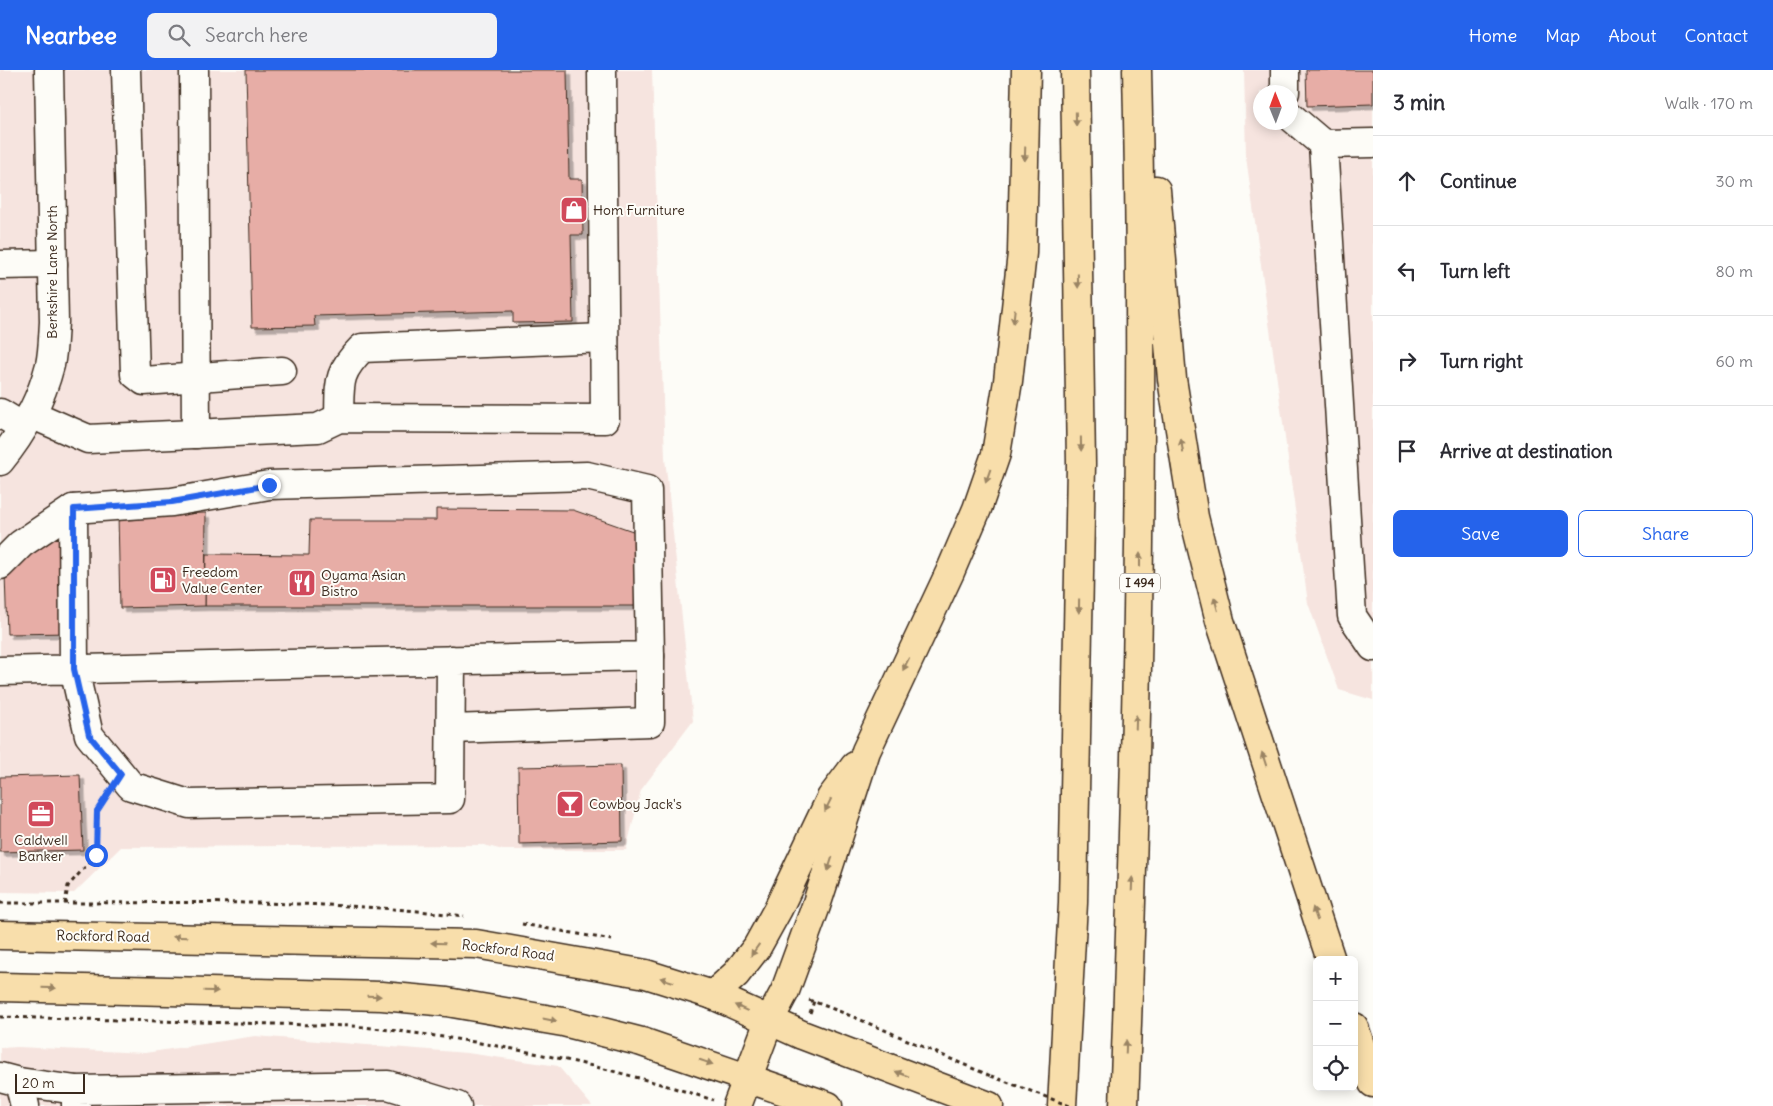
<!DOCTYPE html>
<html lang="en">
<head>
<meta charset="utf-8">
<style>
	body { margin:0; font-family:Delius,sans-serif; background:#f2f2f3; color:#2b2b33 }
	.controls { position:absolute; right:15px; bottom:15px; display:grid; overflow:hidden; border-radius:8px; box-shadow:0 2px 12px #0003 }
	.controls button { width:45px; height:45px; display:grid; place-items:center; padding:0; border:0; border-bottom:1px solid #e1e1e2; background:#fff; color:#2b2b33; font:25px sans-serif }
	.compass { position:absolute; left:1253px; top:15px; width:45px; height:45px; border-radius:50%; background:#fff; box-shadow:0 2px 12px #0003; rotate:359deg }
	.scale { position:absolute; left:15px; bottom:12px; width:70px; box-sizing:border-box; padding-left:5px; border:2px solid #3b2a1e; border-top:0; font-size:14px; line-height:18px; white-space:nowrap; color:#3b2a1e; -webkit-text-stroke:4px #fdfcf7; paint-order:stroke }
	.stop { position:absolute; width:15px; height:15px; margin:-11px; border:4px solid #2563eb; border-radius:50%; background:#fff }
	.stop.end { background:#2563eb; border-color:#fff; box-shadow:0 1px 5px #0008 }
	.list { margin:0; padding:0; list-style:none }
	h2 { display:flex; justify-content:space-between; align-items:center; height:65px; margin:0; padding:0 20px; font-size:21px }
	h2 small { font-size:16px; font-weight:400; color:#7c7c81 }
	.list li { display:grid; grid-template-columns:32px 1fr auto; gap:15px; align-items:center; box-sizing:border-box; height:90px; padding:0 20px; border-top:1px solid #e1e1e2 }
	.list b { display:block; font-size:19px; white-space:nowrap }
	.list em { font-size:16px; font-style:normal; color:#7c7c81 }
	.actions { display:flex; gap:10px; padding:15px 20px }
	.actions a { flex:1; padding:11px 0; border:1px solid #2563eb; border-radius:8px; text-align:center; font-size:18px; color:#2563eb }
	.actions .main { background:#2563eb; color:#fff }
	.icon { flex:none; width:28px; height:28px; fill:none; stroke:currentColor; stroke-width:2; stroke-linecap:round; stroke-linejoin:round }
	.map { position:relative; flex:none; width:1373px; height:1036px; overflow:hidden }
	header { display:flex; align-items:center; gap:30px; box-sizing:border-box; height:70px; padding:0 25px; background:#2563eb; color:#fff }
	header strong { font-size:24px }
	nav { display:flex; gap:28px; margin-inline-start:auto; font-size:18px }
	.search { width:350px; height:45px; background:#f2f2f3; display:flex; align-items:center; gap:12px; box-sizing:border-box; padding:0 18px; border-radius:8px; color:#7c7c81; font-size:19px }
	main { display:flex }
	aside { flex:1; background:#fff }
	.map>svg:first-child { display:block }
</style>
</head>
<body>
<header>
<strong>Nearbee</strong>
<div class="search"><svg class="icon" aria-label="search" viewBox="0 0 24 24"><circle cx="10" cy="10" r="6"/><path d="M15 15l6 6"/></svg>Search here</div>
<nav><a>Home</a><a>Map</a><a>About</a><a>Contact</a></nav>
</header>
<main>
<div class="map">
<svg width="1373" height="1036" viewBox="0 0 1373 1036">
	<defs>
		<filter id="shadow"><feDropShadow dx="4.5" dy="4.5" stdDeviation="0" flood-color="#0004"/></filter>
	</defs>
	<rect width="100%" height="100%" fill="#fdfcf7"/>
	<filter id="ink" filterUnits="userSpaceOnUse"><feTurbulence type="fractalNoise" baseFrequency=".02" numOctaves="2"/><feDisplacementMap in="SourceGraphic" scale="10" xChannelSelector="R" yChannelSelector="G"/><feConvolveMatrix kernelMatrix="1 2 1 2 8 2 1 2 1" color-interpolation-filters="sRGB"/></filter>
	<g filter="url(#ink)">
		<g fill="#f6e4df" fill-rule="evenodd">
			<path d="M0 0H652L665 388 693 651 641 720 626 780H503L484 775 121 777 74 823 0 822Z"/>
			<path d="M1244 0H1373V630L1339 620 1308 533 1246 87ZM1260 22H1290V52H1260Z"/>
			<path d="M255 966 467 983 558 996 592 1036H0V978L18 977 145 983Z"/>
		</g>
		<g fill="#e7ada6" stroke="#3b2a1e" filter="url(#shadow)">
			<path d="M246 0H567L569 109H582L583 165H571L573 252 513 253V241L314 246 315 256 252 257Z"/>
			<path d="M1306 0H1373V34L1307 36Z"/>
			<path d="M436 439 573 440 644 465V536H205L206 484 309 485 310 450H436Z"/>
			<path d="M206 443 205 536 120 538 118 445Z"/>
			<path d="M69 468 71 563 7 564 5 504 42 469Z"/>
			<path d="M621 695 622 771 519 774 518 697Z"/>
			<path d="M80 705 83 780 0 782V707Z"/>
		</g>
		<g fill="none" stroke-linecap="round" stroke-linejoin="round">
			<defs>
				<g id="minor">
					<path d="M126 0 135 304 144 311 282 301"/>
					<path d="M194 0 196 364"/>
					<path d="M1285 0V22"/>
					<path d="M1290 46 1323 74 1352 546 1373 577"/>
					<path d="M1323 74 1373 73"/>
					<path d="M0 195 53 194"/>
					<path d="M0 343 23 357"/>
					<path d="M31 344 88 369 318 358 339 348 605 349 602 0"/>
					<path d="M339 348C340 314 336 304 362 278L604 268"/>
					<path d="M0 391C23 363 41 330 50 295 53 281 53 266 54 252L49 0"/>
					<path d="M0 495 21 474 73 439"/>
					<path d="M0 601C217 595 433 591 650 586L647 420 587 406 269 415 172 432 73 439 74 599 89 665 131 716 189 734 450 729 451 590"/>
					<path d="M451 659 650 652V586"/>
					<path d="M0 1007 19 1012 25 1036"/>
					<path d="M19 1012 76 1020"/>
					<path d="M76 1036V1020L388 1015 457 1036"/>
				</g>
				<g id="major">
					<path d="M0 865 476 874 646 904 713 925 802 965 989 1036"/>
					<path d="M0 917 382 926 447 932 563 952 642 972 828 1036"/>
				</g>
				<g id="highway">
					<path d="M1156 120 1172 309 1194 447 1220 551 1331 890"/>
					<path d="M713 925 736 904 757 877 778 839 831 728 855 696"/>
					<path d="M1354 957 1373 1013"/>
					<path d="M737 1036 769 951 785 921 816 836 866 681 950 502 977 439 996 384 1008 311 1022 183 1026 0"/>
					<path d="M1062 1036 1073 833 1081 394 1075 0"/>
					<path d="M1124 1036C1137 691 1145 346 1137 0"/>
				</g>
			</defs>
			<use href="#minor" stroke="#3b2a1e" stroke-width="31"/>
			<use href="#major" stroke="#3b2a1e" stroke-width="31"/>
			<use href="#highway" stroke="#3b2a1e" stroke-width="31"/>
			<g stroke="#3b2a1e" stroke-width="3" stroke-dasharray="4 4" stroke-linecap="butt">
				<path d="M0 833C155 834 310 827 464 846"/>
				<path d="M65 834 68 816 96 785 97 741 107 725"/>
				<path d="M522 854 612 870"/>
				<path d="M809 930C871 952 930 981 991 1006"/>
				<path d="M810 943 814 931"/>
				<path d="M0 947 353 956C476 968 595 992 713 1030"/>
			</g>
			<use href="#minor" stroke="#fdfcf7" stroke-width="28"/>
			<use href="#major" stroke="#f8deab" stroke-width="28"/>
			<use href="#highway" stroke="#f8deab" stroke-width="28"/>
			<path stroke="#3b2a1e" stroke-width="3" stroke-dasharray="4 4" stroke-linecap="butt" d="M991 1006 1070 1036"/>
		</g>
		<defs><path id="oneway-solid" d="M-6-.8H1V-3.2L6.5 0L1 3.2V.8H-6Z" transform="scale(1.25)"/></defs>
		<g fill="#9a8464">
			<use href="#oneway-solid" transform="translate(1076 49) rotate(89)"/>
			<use href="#oneway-solid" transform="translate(1025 84) rotate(92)"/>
			<use href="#oneway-solid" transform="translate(1078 211) rotate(89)"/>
			<use href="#oneway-solid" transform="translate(1014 246) rotate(96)"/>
			<use href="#oneway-solid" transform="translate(1081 374) rotate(89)"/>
			<use href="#oneway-solid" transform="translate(1182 376) rotate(-99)"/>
			<use href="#oneway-solid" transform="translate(988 406) rotate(109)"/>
			<use href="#oneway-solid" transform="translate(1140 490) rotate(-90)"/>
			<use href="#oneway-solid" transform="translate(1216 534) rotate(-105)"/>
			<use href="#oneway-solid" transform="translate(1079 536) rotate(91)"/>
			<use href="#oneway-solid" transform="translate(906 594) rotate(116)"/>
			<use href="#oneway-solid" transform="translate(1136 652) rotate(-88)"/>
			<use href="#oneway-solid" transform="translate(1264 689) rotate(-108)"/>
			<use href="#oneway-solid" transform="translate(828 735) rotate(116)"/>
			<use href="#oneway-solid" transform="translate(830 794) rotate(108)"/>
			<use href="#oneway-solid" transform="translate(1132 814) rotate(-88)"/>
			<use href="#oneway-solid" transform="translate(1315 844) rotate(-109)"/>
			<use href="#oneway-solid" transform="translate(180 867) rotate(-179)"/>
			<use href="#oneway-solid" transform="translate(438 873) rotate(-179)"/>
			<use href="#oneway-solid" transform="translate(755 880) rotate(125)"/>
			<use href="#oneway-solid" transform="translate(667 910) rotate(-163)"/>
			<use href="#oneway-solid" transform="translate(49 918) rotate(1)"/>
			<use href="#oneway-solid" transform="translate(211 921) rotate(1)"/>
			<use href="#oneway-solid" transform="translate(374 926) rotate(2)"/>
			<use href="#oneway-solid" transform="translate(741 938) rotate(-155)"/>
			<use href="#oneway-solid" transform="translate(550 950) rotate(11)"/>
			<use href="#oneway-solid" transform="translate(1126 977) rotate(-88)"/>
			<use href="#oneway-solid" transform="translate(706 992) rotate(19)"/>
			<use href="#oneway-solid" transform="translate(902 1004) rotate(-159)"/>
		</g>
	</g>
	<g fill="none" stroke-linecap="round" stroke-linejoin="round" filter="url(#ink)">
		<path stroke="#2563eb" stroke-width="6" d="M96 785 97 741 121 704 89 665 74 599V439L172 432 269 415"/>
	</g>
	<defs>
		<symbol id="shop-square" viewBox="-11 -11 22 22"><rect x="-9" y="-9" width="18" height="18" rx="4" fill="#d1495b" stroke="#fdfcf7"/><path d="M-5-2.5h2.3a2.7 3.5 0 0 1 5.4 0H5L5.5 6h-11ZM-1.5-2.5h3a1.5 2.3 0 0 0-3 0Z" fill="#fff"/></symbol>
		<symbol id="fuel-square" viewBox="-11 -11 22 22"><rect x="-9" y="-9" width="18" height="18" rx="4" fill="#d1495b" stroke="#fdfcf7"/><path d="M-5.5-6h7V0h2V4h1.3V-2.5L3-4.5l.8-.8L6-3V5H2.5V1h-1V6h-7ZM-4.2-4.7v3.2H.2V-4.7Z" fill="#fff"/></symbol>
		<symbol id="restaurant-square" viewBox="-11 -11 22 22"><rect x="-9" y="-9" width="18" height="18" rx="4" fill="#d1495b" stroke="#fdfcf7"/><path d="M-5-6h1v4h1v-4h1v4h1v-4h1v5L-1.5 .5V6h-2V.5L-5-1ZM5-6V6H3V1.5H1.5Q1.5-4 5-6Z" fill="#fff"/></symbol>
		<symbol id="bar-square" viewBox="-11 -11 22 22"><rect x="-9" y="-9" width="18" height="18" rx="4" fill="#d1495b" stroke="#fdfcf7"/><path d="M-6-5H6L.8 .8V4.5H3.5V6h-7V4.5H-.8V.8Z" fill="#fff"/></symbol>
		<symbol id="office-square" viewBox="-11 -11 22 22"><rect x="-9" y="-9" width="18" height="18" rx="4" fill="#d1495b" stroke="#fdfcf7"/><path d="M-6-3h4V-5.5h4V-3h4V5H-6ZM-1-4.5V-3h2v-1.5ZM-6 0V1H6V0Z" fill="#fff"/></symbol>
	</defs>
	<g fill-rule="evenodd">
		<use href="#shop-square" x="558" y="124" width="32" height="32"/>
		<use href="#fuel-square" x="147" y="494" width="32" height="32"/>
		<use href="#restaurant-square" x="286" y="497" width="32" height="32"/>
		<use href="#bar-square" x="554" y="718" width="32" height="32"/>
		<use href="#office-square" x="25" y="728" width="32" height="32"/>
	</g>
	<g text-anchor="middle" stroke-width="4" stroke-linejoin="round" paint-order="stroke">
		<rect fill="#fdfcf7" stroke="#75695f" stroke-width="1" x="1120" y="503.5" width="40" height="19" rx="4"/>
		<g font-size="12" font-weight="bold" fill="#3b2a1e">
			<text x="1140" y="517">I 494</text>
		</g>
		<g font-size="14" fill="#3b2a1e" stroke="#fdfcf7" text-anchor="start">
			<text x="593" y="145">Hom Furniture</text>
			<text x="182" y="507">Freedom<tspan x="182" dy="16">Value Center</tspan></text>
			<text x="321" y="510">Oyama Asian<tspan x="321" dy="16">Bistro</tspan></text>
			<text x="589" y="739">Cowboy Jack's</text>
			<text x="41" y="775" text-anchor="middle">Caldwell<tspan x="41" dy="16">Banker</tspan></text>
		</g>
		<g font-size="14" fill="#3b2a1e" stroke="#fdfcf7">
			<text transform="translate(52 202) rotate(-90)" y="5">Berkshire Lane North</text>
			<text transform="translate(103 866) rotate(1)" y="5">Rockford Road</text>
			<text transform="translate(508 880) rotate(7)" y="5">Rockford Road</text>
		</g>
	</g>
</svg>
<div class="controls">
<button>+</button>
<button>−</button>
<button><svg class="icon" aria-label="locate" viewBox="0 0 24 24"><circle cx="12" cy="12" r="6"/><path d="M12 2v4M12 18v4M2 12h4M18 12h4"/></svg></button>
</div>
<svg class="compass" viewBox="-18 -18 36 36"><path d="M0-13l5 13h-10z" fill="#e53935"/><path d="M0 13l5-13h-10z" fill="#7c7c81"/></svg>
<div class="scale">20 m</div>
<div class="stop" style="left:96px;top:785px"></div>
<div class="stop end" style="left:269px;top:415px"></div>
</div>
<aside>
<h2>3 min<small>Walk · 170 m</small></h2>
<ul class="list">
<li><svg class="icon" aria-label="ahead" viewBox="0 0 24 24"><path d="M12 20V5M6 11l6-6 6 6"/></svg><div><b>Continue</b></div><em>30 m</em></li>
<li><svg class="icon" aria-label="left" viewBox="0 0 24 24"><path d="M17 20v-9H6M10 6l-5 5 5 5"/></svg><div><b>Turn left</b></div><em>80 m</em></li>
<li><svg class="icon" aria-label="right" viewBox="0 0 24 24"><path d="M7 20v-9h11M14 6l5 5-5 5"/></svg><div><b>Turn right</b></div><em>60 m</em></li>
<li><svg class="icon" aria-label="arrive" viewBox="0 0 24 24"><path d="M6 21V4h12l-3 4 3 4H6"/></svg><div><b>Arrive at destination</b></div></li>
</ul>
<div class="actions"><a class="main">Save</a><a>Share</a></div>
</aside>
</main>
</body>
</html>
